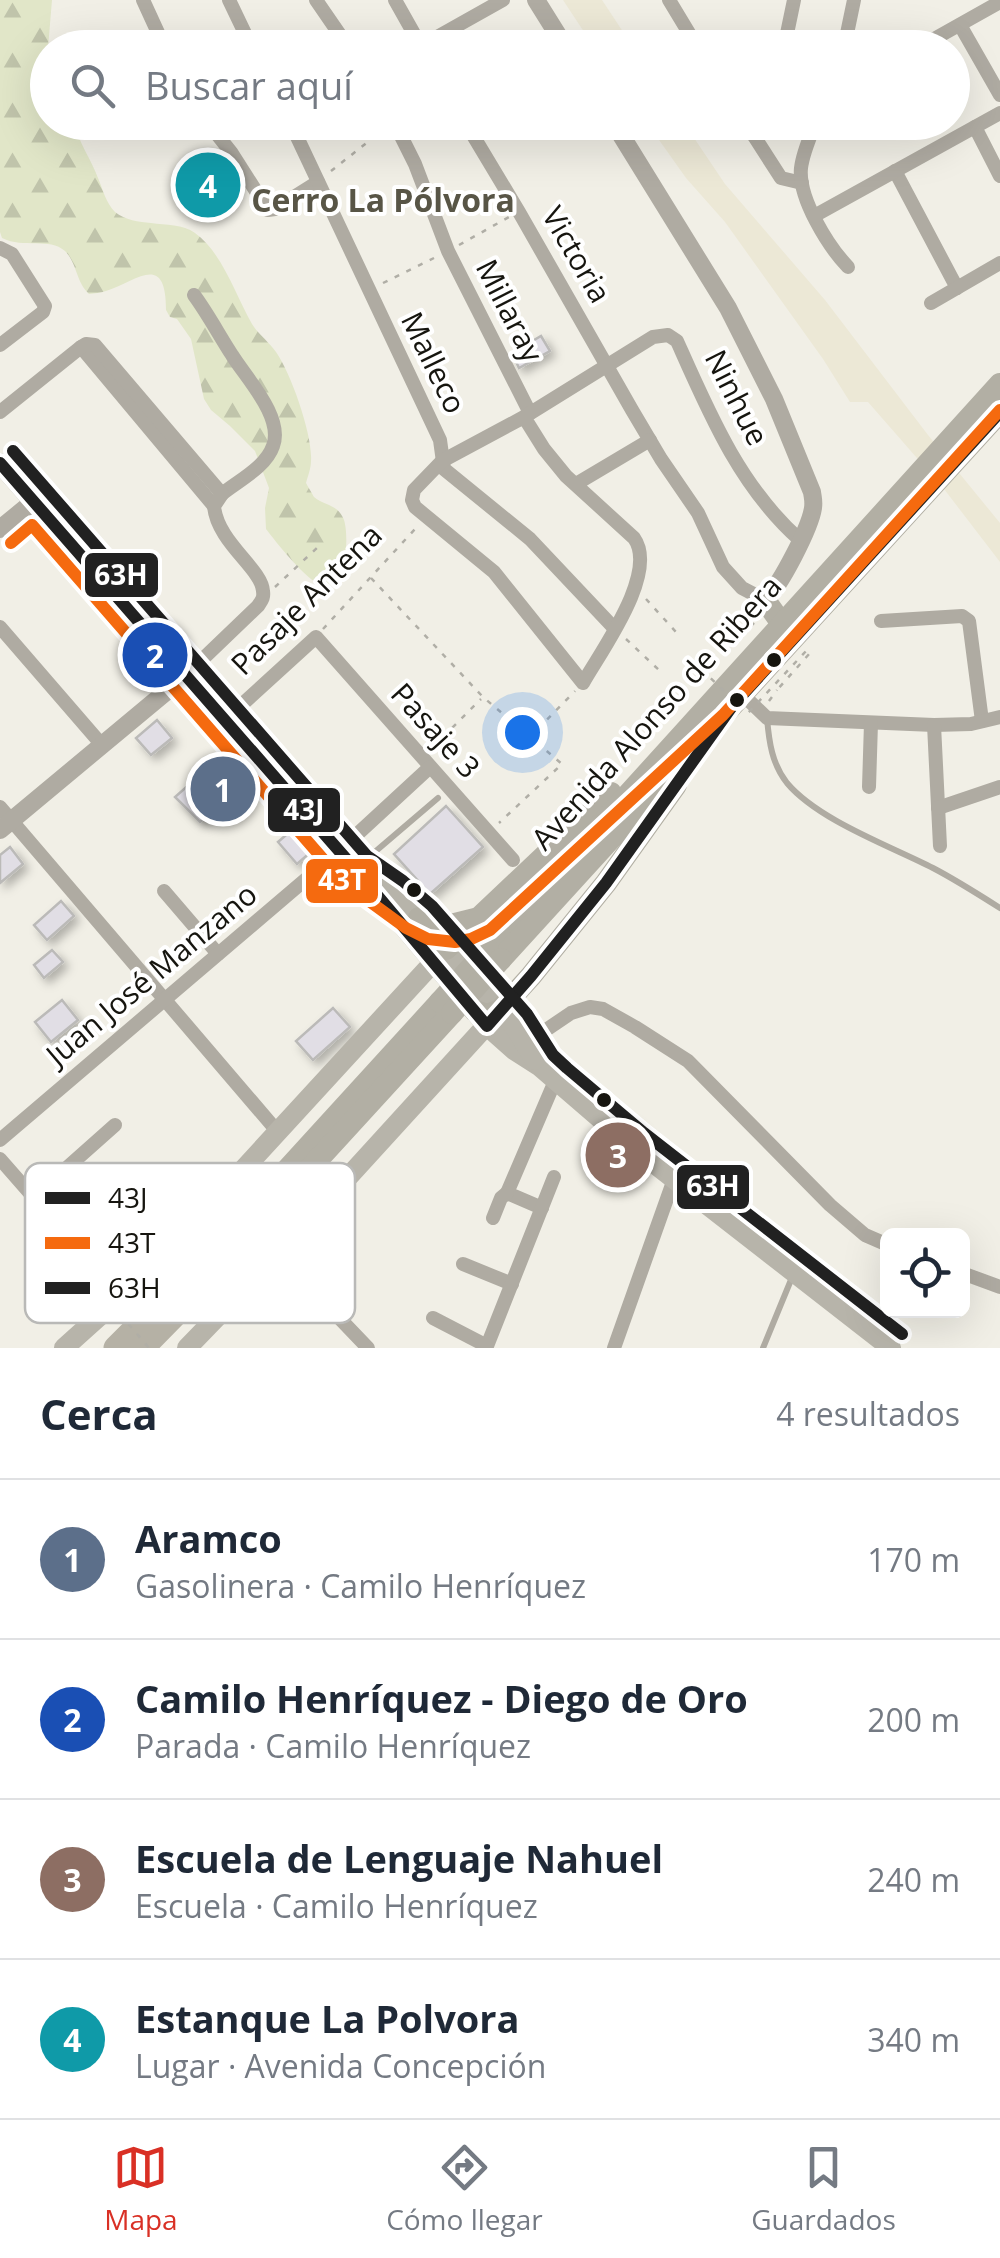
<!DOCTYPE html>
<html lang="es">
<head>
<meta charset="utf-8">
<style>
	body { margin:0; font-family:"Open Sans",sans-serif; background:#f2f2f3; color:#1f2937 }
	.controls { position:absolute; right:30px; bottom:30px; display:grid; overflow:hidden; border-radius:15px; box-shadow:0 10px 40px #0002 }
	.controls button { width:90px; height:90px; display:grid; place-items:center; padding:0; border:0; border-bottom:2px solid #e0e1e3; background:#fff; color:#1f2937; font:50px sans-serif }
	.you { position:absolute; left:522px; top:732px; width:35px; height:35px; margin:-25px; border:8px solid #fff; border-radius:50%; background:#1a73e8; box-shadow:0 0 0 15px #1a73e833 }
	.badge { display:grid; place-items:center; width:65px; height:65px; border-radius:50%; background:#d93025; color:#fff; font-size:32px; font-weight:700 }
	.pin { position:absolute; translate:-50% -50%; border:5px solid #fff; box-shadow:0 2px 10px #0006 }
	.list { margin:0; padding:0; list-style:none }
	h2 { display:flex; justify-content:space-between; align-items:center; height:130px; margin:0; padding:0 40px; font-size:42px }
	h2 small { font-size:32px; font-weight:400; color:#747a83 }
	.list li { display:grid; grid-template-columns:65px 1fr auto; gap:30px; align-items:center; box-sizing:border-box; height:160px; padding:0 40px; border-top:2px solid #e0e1e3 }
	.list b { display:block; font-size:38px; white-space:nowrap }
	.list p { margin:0; font-size:32px; white-space:nowrap; color:#747a83 }
	.list em { font-size:32px; font-style:normal; color:#747a83 }
	.icon { flex:none; width:55px; height:55px; fill:none; stroke:currentColor; stroke-width:2; stroke-linecap:round; stroke-linejoin:round }
	.map { position:relative; flex:none; width:1000px; height:1348px; overflow:hidden }
	.search { position:absolute; background:#fff; box-shadow:0 10px 40px #0002; left:30px; right:30px; top:30px; height:110px; display:flex; align-items:center; gap:25px; box-sizing:border-box; padding:0 35px; border-radius:55px; color:#747a83; font-size:38px }
	.sheet { height:770px; background:#fff }
	nav { display:flex; justify-content:space-around; align-items:center; box-sizing:border-box; height:140px; border-top:2px solid #e0e1e3; background:#fff; font-size:28px; color:#747a83 }
	nav a { display:grid; justify-items:center; gap:5px }
	nav .on { color:#d93025 }
	.map>svg:first-child { display:block }
</style>
</head>
<body>
<div class="map">
<svg width="1000" height="1348" viewBox="0 0 1000 1348">
	<defs>
		<pattern id="forest-firs" width="22" height="20" patternUnits="userSpaceOnUse" patternTransform="scale(2.5)"><rect width="22" height="20" fill="#e1e6c8"/><path d="M5 1l3.5 6h-7zM16 11l3.5 6h-7z" fill="#c0c4ab"/></pattern>
		<filter id="shadow"><feDropShadow dx="5" dy="5" stdDeviation="5" flood-color="#0004"/></filter>
	</defs>
	<rect width="100%" height="100%" fill="#f1efe6"/>
	<g fill="#ece8d6">
		<path d="M563 0H602L633 47H594Z"/>
		<path d="M647 123H684L725 184 825 300 928 435 1000 523V562L944 489 868 402H850L823 359 725 222 686 178Z"/>
		<path d="M209 160 232 185 207 208 184 184Z"/>
	</g>
	<path fill="url(#forest-firs)" d="M0 0H52L48 48V122L74 123C79 143 91 159 98 178 103 190 106 203 115 212 125 220 139 222 151 223 166 225 183 224 195 233 222 252 236 296 252 324 258 334 269 342 276 352 291 373 313 436 311 461 311 468 308 476 306 483 307 485 313 495 314 497 325 506 338 504 344 520 349 535 348 590 320 584 308 582 275 541 266 529L265 508 269 488 255 451 230 426 211 410 204 399 191 339 177 319 170 317 166 310C166 251 137 281 106 291 100 293 95 293 89 294 76 282 77 263 65 251 49 237 24 249 2 238L0 232Z"/>
	<g fill="#e1dee5" stroke="#bbbab8" stroke-width="2.5" filter="url(#shadow)">
		<circle cx="208" cy="184" r="11"/>
		<path d="M541 336 550 351 519 368 512 353Z"/>
		<path d="M157 720 172 738 151 755 136 738Z"/>
		<path d="M241 760 252 772 225 795 213 796 211 803 216 808 200 822 175 797 192 782 204 795H211L215 783Z"/>
		<path d="M446 806 483 847 430 894 394 854Z"/>
		<path d="M293 829 312 851 297 864 278 842Z"/>
		<path d="M10 847 23 864 0 883V855Z"/>
		<path d="M61 901 74 916 47 940 34 925Z"/>
		<path d="M52 950 63 962 44 978 34 965Z"/>
		<path d="M62 1000 78 1020 51 1042 35 1022Z"/>
		<path d="M333 1008 350 1027 313 1060 296 1041Z"/>
	</g>
	<g fill="none" stroke-linecap="round" stroke-linejoin="round">
		<g stroke="#b0aea6" stroke-width="2.5" stroke-dasharray="5 8" stroke-linecap="butt">
			<path d="M331 171 383 130"/>
			<path d="M459 245 509 217"/>
			<path d="M383 283 434 258"/>
			<path d="M371 578 483 697 562 764 499 823"/>
			<path d="M275 587 318 547"/>
			<path d="M646 599 676 632"/>
			<path d="M323 629 416 528"/>
			<path d="M626 639 660 671"/>
			<path d="M769 701 777 690"/>
			<path d="M529 738 575 691"/>
			<path d="M434 746 481 699"/>
		</g>
		<g stroke="#afaba2" stroke-width="6">
			<path d="M767 718C769 742 772 764 787 783 818 820 890 846 933 868 956 880 978 894 1000 908"/>
			<path d="M207 789 208 780 241 751V745"/>
			<path d="M218 801 227 802 261 774 267 773"/>
			<path d="M356 868 438 798"/>
			<path d="M763 1348 793 1275"/>
		</g>
		<g stroke="#afaba2" stroke-width="14">
			<path d="M143 0 165 48"/>
			<path d="M229 0 252 48"/>
			<path d="M316 0 349 48"/>
			<path d="M395 0 422 48"/>
			<path d="M669 0 698 48"/>
			<path d="M960 25 1000 95"/>
			<path d="M421 46 503 0"/>
			<path d="M784 48 794 0"/>
			<path d="M844 48 854 0"/>
			<path d="M918 48 1000 2"/>
			<path d="M207 122 231 152 268 210 275 209 318 182"/>
			<path d="M290 122 440 440 444 469 530 539 614 628"/>
			<path d="M394 122 415 164 448 251 530 413"/>
			<path d="M465 122 519 212 632 410 661 459 698 513 723 567 742 588 765 600"/>
			<path d="M745 122 781 178 802 183"/>
			<path d="M816 122C810 137 803 152 801 168 798 198 828 246 848 267"/>
			<path d="M975 127 1000 176"/>
			<path d="M752 134 763 122"/>
			<path d="M895 171 957 288"/>
			<path d="M814 216 1000 113"/>
			<path d="M0 248 12 254 45 306 43 312 0 345"/>
			<path d="M194 295C208 314 219 335 232 355 246 378 284 417 273 446 266 467 238 481 222 494"/>
			<path d="M931 303 1000 263"/>
			<path d="M81 347 214 506"/>
			<path d="M0 412 81 347 86 344 95 345 222 494 214 506C217 542 262 569 263 591 264 598 262 600 258 606L185 676"/>
			<path d="M524 417 544 449 566 476 634 538C659 573 601 651 583 683L494 572 415 507 412 500 414 490 442 461 524 417 653 337 668 335 677 341C709 413 740 487 800 540"/>
			<path d="M576 484 650 440"/>
			<path d="M881 621 962 616 969 621 982 721"/>
			<path d="M0 627 102 745"/>
			<path d="M742 694 767 718 934 725 971 724 1000 717"/>
			<path d="M225 720 316 637 513 860"/>
			<path d="M934 725 940 846"/>
			<path d="M869 787 871 723"/>
			<path d="M0 807 277 1131"/>
			<path d="M938 808 1000 787"/>
			<path d="M164 891 218 954"/>
			<path d="M540 1034 571 1013 590 1007 603 1009 635 1027 688 1061 830 1205 865 1235 888 1245"/>
			<path d="M0 1140 339 851 430 767"/>
			<path d="M0 1159 121 1297"/>
			<path d="M34 1197 115 1125"/>
			<path d="M542 1208 507 1193 555 1081"/>
			<path d="M493 1218 501 1198 507 1193"/>
			<path d="M278 1254 368 1348"/>
			<path d="M463 1264 512 1284"/>
			<path d="M962 1273 1000 1287"/>
			<path d="M433 1318 487 1346 554 1177"/>
			<path d="M614 1348 674 1179"/>
		</g>
		<g stroke="#afaba2" stroke-width="18">
			<path d="M536 0 566 48"/>
			<path d="M613 122 728 308 774 399 812 492C813 499 814 501 813 508 810 528 780 586 765 600"/>
			<path d="M0 529 34 501"/>
			<path d="M0 830 185 676"/>
		</g>
		<g stroke="#b7b4aa" stroke-width="20">
			<path d="M0 463 355 869 487 1026 514 1050 539 1066 633 1147 891 1348"/>
			<path d="M383 888 419 918 514 1026 535 1060"/>
			<path d="M64 1348 133 1286 171 1248 441 954"/>
			<path d="M187 1348 278 1254 495 1016"/>
		</g>
		<g stroke="#b2afa4" stroke-width="22">
			<path d="M765 600 782 624"/>
			<path d="M419 918 451 925 475 919"/>
			<path d="M446 949 611 793"/>
			<path d="M488 949 1000 384"/>
			<path d="M501 959 1000 412"/>
			<path d="M475 1011 487 1015 500 1010 531 976 606 883 676 785"/>
			<path d="M210 1254 440 1002"/>
			<path d="M193 1296 452 1013"/>
		</g>
		<g stroke="#b5b1a5" stroke-width="25">
			<path d="M116 1348 210 1254"/>
			<path d="M142 1348 193 1296"/>
		</g>
		<g stroke="#b0aea6" stroke-width="2.5" stroke-dasharray="5 8" stroke-linecap="butt">
			<path d="M754 623 705 673 748 713 807 650 810 653 777 690"/>
			<path d="M120 1314 149 1348"/>
		</g>
		<g stroke="#b2afa4" stroke-width="22">
			<path d="M440 1002 488 949"/>
			<path d="M452 1013 501 959"/>
		</g>
		<defs>
			<path id="bus-1" d="M0 463 355 869 487 1026 531 976 606 883 733 705 1000 412"/>
			<path id="bus-2" d="M11 543 32 525 343 882 406 928 428 939 455 942 471 939 490 930 723 715 1000 410"/>
			<path id="bus-3" d="M13 451 367 856 403 881 432 906 527 1014 553 1055 567 1068 644 1133 902 1334"/>
		</defs>
		<use href="#bus-1" stroke="#fff" stroke-width="20"/>
		<use href="#bus-2" stroke="#fff" stroke-width="20"/>
		<use href="#bus-3" stroke="#fff" stroke-width="20"/>
		<use href="#bus-1" stroke="#212121" stroke-width="12"/>
		<use href="#bus-2" stroke="#f56a0f" stroke-width="12"/>
		<use href="#bus-3" stroke="#212121" stroke-width="12"/>
	</g>
	<g fill="#16150f" stroke="#fff" stroke-width="4">
		<circle cx="774" cy="660" r="9"/>
		<circle cx="737" cy="700" r="9"/>
		<circle cx="414" cy="890" r="9"/>
		<circle cx="604" cy="1100" r="9"/>
	</g>
	<g text-anchor="middle" stroke-width="8" stroke-linejoin="round" paint-order="stroke">
		<g font-size="30" fill="#16150f" stroke="#fff">
			<text transform="translate(576 255) rotate(60)" y="10">Victoria</text>
			<text transform="translate(509 311) rotate(63)" y="10">Millaray</text>
			<text transform="translate(433 363) rotate(64)" y="10">Malleco</text>
			<text transform="translate(736 398) rotate(63)" y="10">Ninhue</text>
			<text transform="translate(307 600) rotate(-45)" y="10">Pasaje Antena</text>
			<text transform="translate(657 713) rotate(-48)" y="10">Avenida Alonso de Ribera</text>
			<text transform="translate(435 731) rotate(48)" y="10">Pasaje 3</text>
			<text transform="translate(152 975) rotate(-40)" y="10">Juan José Manzano</text>
		</g>
		<g font-size="32" font-weight="bold" fill="#585546" stroke="#fff">
			<text x="383" y="212">Cerro La Pólvora</text>
		</g>
	</g>
	<rect x="25" y="1163" width="330" height="160" rx="15" fill="#fff" stroke="#b9b9b7" stroke-width="2.5"/>
	<rect x="45" y="1192" width="45" height="12" fill="#212121"/>
	<rect x="45" y="1237" width="45" height="12" fill="#f56a0f"/>
	<rect x="45" y="1282" width="45" height="12" fill="#212121"/>
	<g font-size="28" fill="#16150f">
		<text x="108" y="1208">43J</text>
		<text x="108" y="1253">43T</text>
		<text x="108" y="1298">63H</text>
	</g>
	<g stroke="#fff" stroke-width="4">
		<rect x="83" y="551" width="77" height="48" rx="10" fill="#212121"/>
		<rect x="266" y="786" width="76" height="48" rx="10" fill="#212121"/>
		<rect x="304" y="857" width="76" height="48" rx="10" fill="#f56a0f"/>
		<rect x="675" y="1163" width="76" height="48" rx="10" fill="#212121"/>
	</g>
	<g font-size="28" text-anchor="middle" font-weight="bold" fill="#fff">
		<text x="121" y="585">63H</text>
		<text x="304" y="820">43J</text>
		<text x="342" y="890">43T</text>
		<text x="713" y="1196">63H</text>
	</g>
</svg>
<div class="controls">
<button><svg class="icon" aria-label="locate" viewBox="0 0 24 24"><circle cx="12" cy="12" r="6"/><path d="M12 2v4M12 18v4M2 12h4M18 12h4"/></svg></button>
</div>
<div class="you"></div>
<div class="pin badge" style="left:223px;top:789px;background:#5c6f8a">1</div>
<div class="pin badge" style="left:155px;top:655px;background:#1a4fb4">2</div>
<div class="pin badge" style="left:618px;top:1155px;background:#8d6e63">3</div>
<div class="pin badge" style="left:208px;top:185px;background:#0f9aa8">4</div>
<div class="search"><svg class="icon" aria-label="search" viewBox="0 0 24 24"><circle cx="10" cy="10" r="6"/><path d="M15 15l6 6"/></svg>Buscar aquí</div>
</div>
<section class="sheet">
<h2>Cerca<small>4 resultados</small></h2>
<ul class="list">
<li><span class="badge" style="background:#5c6f8a">1</span><div><b>Aramco</b><p>Gasolinera · Camilo Henríquez</p></div><em>170 m</em></li>
<li><span class="badge" style="background:#1a4fb4">2</span><div><b>Camilo Henríquez - Diego de Oro</b><p>Parada · Camilo Henríquez</p></div><em>200 m</em></li>
<li><span class="badge" style="background:#8d6e63">3</span><div><b>Escuela de Lenguaje Nahuel</b><p>Escuela · Camilo Henríquez</p></div><em>240 m</em></li>
<li><span class="badge" style="background:#0f9aa8">4</span><div><b>Estanque La Polvora</b><p>Lugar · Avenida Concepción</p></div><em>340 m</em></li>
</ul>
</section>
<nav>
<a class="on"><svg class="icon" aria-label="map" viewBox="0 0 24 24"><path d="M3 6l6-2 6 2 6-2v14l-6 2-6-2-6 2zM9 4v14M15 6v14"/></svg>Mapa</a>
<a><svg class="icon" aria-label="directions" viewBox="0 0 24 24"><path d="M12 3l9 9-9 9-9-9zM9 14v-3h6M13 9l2 2-2 2"/></svg>Cómo llegar</a>
<a><svg class="icon" aria-label="saved" viewBox="0 0 24 24"><path d="M7 4h10v16l-5-4-5 4z"/></svg>Guardados</a>
</nav>
</body>
</html>
